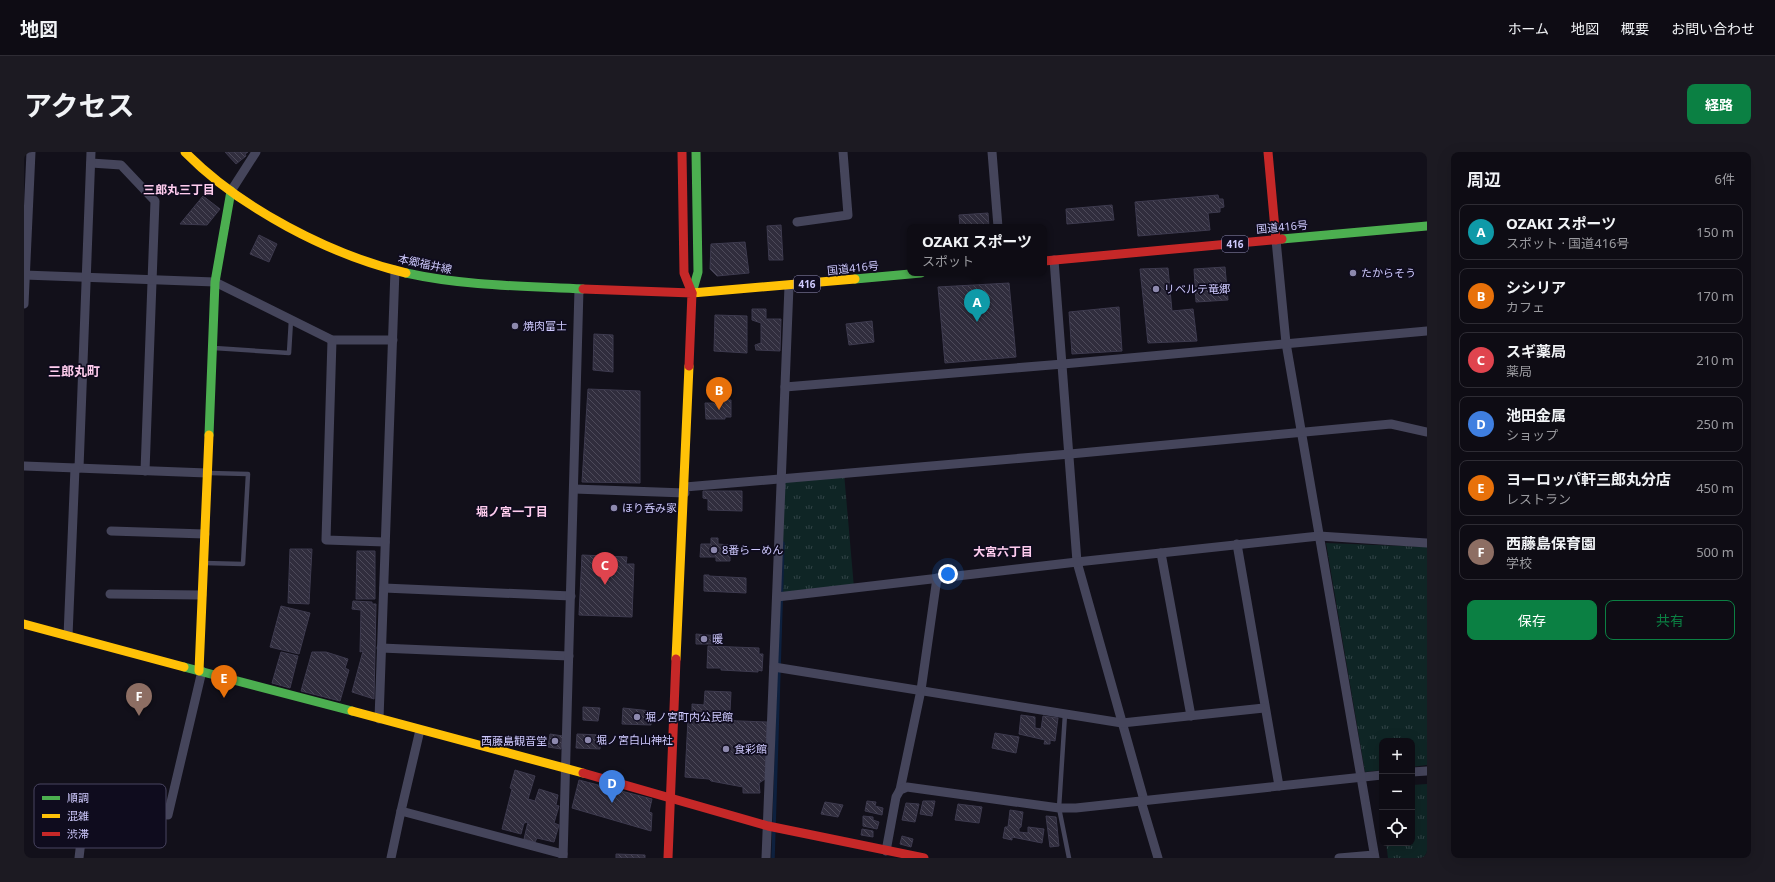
<!DOCTYPE html>
<html lang="ja">
<head>
<meta charset="utf-8">
<style>
	body { margin:0; font-family:"Noto Sans","Noto Sans JP",sans-serif; background:#1c1a22; color:#f1f3f6 }
	.controls { position:absolute; right:12px; bottom:12px; display:grid; overflow:hidden; border-radius:8px; box-shadow:0 4px 16px #0002 }
	.controls button { width:36px; height:36px; display:grid; place-items:center; padding:0; border:0; border-bottom:1px solid #2e2c34; background:#0e0c14; color:#f1f3f6; font:20px sans-serif }
	.you { position:absolute; left:924px; top:422px; width:14px; height:14px; margin:-10px; border:3px solid #fff; border-radius:50%; background:#1a73e8; box-shadow:0 0 0 6px #1a73e833 }
	.badge { display:grid; place-items:center; width:26px; height:26px; border-radius:50%; background:#0b8043; color:#fff; font-size:13px; font-weight:700 }
	.pin { position:absolute; translate:-50% -33px; filter:drop-shadow(0 1px 2px #0008) }
	.pin::after { content:''; position:absolute; top:21px; width:14px; height:12px; background:inherit; clip-path:polygon(0 0,100% 0,50% 100%) }
	.popup { position:absolute; left:883px; top:72px; width:140px; height:52px; box-sizing:border-box; display:grid; place-content:center; border-radius:8px; background:#0e0c14; filter:drop-shadow(0 1px 3px #0005); font-size:13px; white-space:nowrap; color:#9b9ba0 }
	.popup b { font-size:15px; color:#f1f3f6 }
	.popup::after { content:''; position:absolute; left:50%; top:100%; margin-left:-8px; border:8px solid transparent; border-top-color:#0e0c14 }
	.list { margin:0; padding:0; list-style:none }
	h2 { display:flex; justify-content:space-between; align-items:center; height:52px; margin:0; padding:0 16px; font-size:17px }
	h2 small { font-size:13px; font-weight:400; color:#9b9ba0 }
	.list li { display:grid; grid-template-columns:26px 1fr auto; gap:12px; align-items:center; box-sizing:border-box; height:56px; margin:0 8px 8px; padding:0 8px; border:1px solid #2e2c34; border-radius:8px }
	.list b { display:block; font-size:15px; white-space:nowrap }
	.list p { margin:0; font-size:13px; white-space:nowrap; color:#9b9ba0 }
	.list em { font-size:13px; font-style:normal; color:#9b9ba0 }
	.actions { display:flex; gap:8px; padding:12px 16px }
	.actions a { flex:1; padding:9px 0; border:1px solid #0b8043; border-radius:8px; text-align:center; font-size:14px; color:#0b8043 }
	.actions .main { background:#0b8043; color:#fff }
	.icon { flex:none; width:22px; height:22px; fill:none; stroke:currentColor; stroke-width:2; stroke-linecap:round; stroke-linejoin:round }
	.map { position:relative; flex:none; width:1403px; height:706px; overflow:hidden; border-radius:8px }
	header { display:flex; align-items:center; gap:24px; box-sizing:border-box; height:56px; padding:0 20px; background:#0e0c14; border-bottom:1px solid #2e2c34 }
	header strong { font-size:19px }
	nav { display:flex; gap:22px; margin-inline-start:auto; font-size:14px }
	.intro { display:flex; align-items:center; justify-content:space-between; box-sizing:border-box; height:96px; padding:0 24px }
	h1 { margin:0; font-size:28px }
	.button { padding:10px 18px; border-radius:8px; background:#0b8043; color:#fff; font-size:14px; font-weight:700 }
	main { display:flex; gap:24px; padding:0 24px }
	aside { flex:1; background:#0e0c14; border-radius:8px; box-shadow:0 4px 16px #0002 }
	.map>svg:first-child { display:block }
</style>
</head>
<body>
<header>
<strong>地図</strong>
<nav><a>ホーム</a><a>地図</a><a>概要</a><a>お問い合わせ</a></nav>
</header>
<div class="intro"><h1>アクセス</h1><a class="button">経路</a></div>
<main>
<div class="map">
<svg width="1403" height="706" viewBox="0 0 1403 706">
	<defs>
		<pattern id="park-tufts" width="24" height="20" patternUnits="userSpaceOnUse"><rect width="24" height="20" fill="#0f2525"/><path d="M3 7l-1-3M5 7V3M7 7l1-3M15 17l-1-3M17 17v-4M19 17l1-3" fill="none" stroke="#314346"/></pattern>
		<pattern id="building-back-hatch" width="6" height="6" patternUnits="userSpaceOnUse"><rect width="6" height="6" fill="#302d3d"/><path d="M-1 5l2 2M0 0l6 6M5-1l2 2" fill="none" stroke="#4d4a5a"/></pattern>
	</defs>
	<rect width="100%" height="100%" fill="#12101a"/>
	<g fill="url(#park-tufts)">
		<path d="M820 321 830 436 753 445 757 327Z"/>
		<path d="M1302 391 1403 395V613L1388 615V589H1358V618L1341 620Z"/>
		<path d="M1403 632V706H1364L1362 691H1388V633Z"/>
	</g>
	<g fill="none" stroke-linecap="round" stroke-linejoin="round">
		<path stroke="#0d203e" stroke-width="3.5" d="M749 706 759 391"/>
	</g>
	<g fill="url(#building-back-hatch)" stroke="#3d3a4e">
		<path d="M201 0H224L221 2 222 4 212 12Z"/>
		<path d="M1194 43 1195 47H1199L1200 55 1196 56V60L1184 61 1186 78 1114 84 1111 50Z"/>
		<path d="M179 44 196 57 183 73 156 72Z"/>
		<path d="M1088 53 1090 68 1043 72 1042 57Z"/>
		<path d="M964 61 965 75H936L935 63Z"/>
		<path d="M757 73 759 108H745L743 74Z"/>
		<path d="M235 83 253 92 245 110 226 102Z"/>
		<path d="M721 90 725 121 693 124 686 117 687 92Z"/>
		<path d="M1201 115 1204 148 1172 150 1170 117Z"/>
		<path d="M1144 116 1148 159 1169 157 1173 189 1124 191 1116 117Z"/>
		<path d="M985 131 992 205 921 211 914 135Z"/>
		<path d="M1095 155 1098 199 1048 202 1045 160Z"/>
		<path d="M728 157H742V167H757L756 199 732 198 731 193 737 191V171L728 168Z"/>
		<path d="M691 163 723 164V201L690 199Z"/>
		<path d="M848 169 850 190 825 193 822 172Z"/>
		<path d="M570 182 589 183V220L569 218Z"/>
		<path d="M564 237 616 239V331L558 330Z"/>
		<path d="M697 248H707V265H701V267H682L681 251H697Z"/>
		<path d="M679 339H718V359L684 358V347L679 346Z"/>
		<path d="M687 386H694V392L706 393V409H692V405H676L677 392H687Z"/>
		<path d="M266 397H288L285 452 264 451Z"/>
		<path d="M333 399H351V447H332Z"/>
		<path d="M558 403 603 405 602 412H610L608 465 555 463Z"/>
		<path d="M680 423H685V424L722 426V441L680 439Z"/>
		<path d="M329 449 348 450V452H352L350 547 328 540 339 499 336 500 337 458 328 457Z"/>
		<path d="M257 454 286 461 275 502 246 495Z"/>
		<path d="M672 482 694 484V492H672Z"/>
		<path d="M684 494 735 496V502H739L738 519 734 518V520L697 518V516H683Z"/>
		<path d="M257 500 274 504 266 536 248 531Z"/>
		<path d="M288 500H302L324 507 321 516 325 518 316 549 277 539Z"/>
		<path d="M681 539 707 540 706 560 668 559V552L680 553Z"/>
		<path d="M559 555 576 556 574 569 559 568Z"/>
		<path d="M599 556 627 559V573L598 572Z"/>
		<path d="M997 563 1011 565V576L1017 577 1019 564 1034 566 1031 589 1026 588V592H1020L1021 588 995 582Z"/>
		<path d="M664 567 743 570 741 627 735 631 736 641H719V635L687 629 685 627 661 625Z"/>
		<path d="M971 581 995 585 992 601 968 596Z"/>
		<path d="M526 582 539 584 537 597 524 595Z"/>
		<path d="M553 582 576 583V597L552 596Z"/>
		<path d="M491 618 511 624 504 647 511 649 515 637 534 643 532 653 535 654 530 671 535 673 530 690 513 686 511 690 500 687 504 670 500 671 497 682 478 677 488 637 486 636Z"/>
		<path d="M555 628 628 647 625 660 628 661 627 679 548 656Z"/>
		<path d="M843 649 852 650 851 654 859 656 858 663 841 659Z"/>
		<path d="M899 649H911L908 664 896 662Z"/>
		<path d="M801 650 819 653 814 665 797 662Z"/>
		<path d="M882 651 895 652 891 670 878 668Z"/>
		<path d="M934 652 958 655 955 671 931 668Z"/>
		<path d="M986 658 999 660 997 675 995 676V680L1004 681V675L1020 677 1018 691 988 685V688L979 686 981 675H984Z"/>
		<path d="M839 664 849 665V668L855 670 853 677 839 674Z"/>
		<path d="M1022 664 1032 665 1035 694 1026 695Z"/>
		<path d="M838 677 849 679V685L837 683Z"/>
		<path d="M878 684 889 687 887 695 876 692Z"/>
		<path d="M592 702 621 703V706H592Z"/>
	</g>
	<g fill="none" stroke-linecap="round" stroke-linejoin="round">
		<g stroke="#45455b" stroke-width="4.5">
			<path d="M190 196 265 201 267 168"/>
			<path d="M180 411 219 412 224 322 185 321"/>
			<path d="M1041 562 1035 656 1045 706"/>
		</g>
		<g stroke="#45455b" stroke-width="9">
			<path d="M968 0 974 75"/>
			<path d="M67 11 97 13 131 49 121 319"/>
			<path d="M207 39 232 0"/>
			<path d="M773 70 824 63 819 0"/>
			<path d="M1252 88 1262 191 1351 706"/>
			<path d="M1030 108 1053 410 1120 648"/>
			<path d="M0 123 191 130 308 188H369"/>
			<path d="M0 152 7 0"/>
			<path d="M308 188 302 388 361 390"/>
			<path d="M761 235 1039 212 1403 179"/>
			<path d="M0 314 183 321"/>
			<path d="M55 316 67 0"/>
			<path d="M661 335 1046 302 1367 272 1403 280"/>
			<path d="M550 337 661 341"/>
			<path d="M87 379 181 382"/>
			<path d="M1213 392 1255 634"/>
			<path d="M1137 401 1167 564"/>
			<path d="M360 436 547 444"/>
			<path d="M86 442 178 443"/>
			<path d="M753 445 1053 410 1295 384 1403 391"/>
			<path d="M44 484 51 316"/>
			<path d="M357 496 545 504"/>
			<path d="M750 515 1098 571 1240 556"/>
			<path d="M355 567 371 118"/>
			<path d="M1388 620 1403 619"/>
			<path d="M876 638 897 538 913 426"/>
			<path d="M1117 649 1134 706"/>
			<path d="M377 659 396 578"/>
			<path d="M862 699 872 645 876 638 883 635 1035 656H1052L1358 623"/>
			<path d="M55 706 61 655 144 663 178 519"/>
			<path d="M367 706 377 659 539 702"/>
			<path d="M539 706 555 137"/>
			<path d="M742 706 765 134"/>
			<path d="M1315 706 1350 703"/>
		</g>
		<g stroke="#4caf50" stroke-width="9">
			<path d="M1258 87 1403 74"/>
			<path d="M382 121C441 134 499 134 559 137"/>
			<path d="M831 127 897 121"/>
			<path d="M668 141 674 120 672 0"/>
			<path d="M185 283 191 130 207 39"/>
			<path d="M160 515 328 559"/>
		</g>
		<g stroke="#ffc107" stroke-width="9">
			<path d="M161 0C216 56 306 103 382 121"/>
			<path d="M668 141 831 127"/>
			<path d="M0 472 160 515"/>
			<path d="M652 507 665 214"/>
			<path d="M175 519 185 283"/>
			<path d="M328 559 559 621"/>
		</g>
		<g stroke="#c62828" stroke-width="9">
			<path d="M658 0 660 121 668 141"/>
			<path d="M1244 0 1252 88"/>
			<path d="M1020 109 1258 87"/>
			<path d="M559 137 668 141 665 214"/>
			<path d="M559 621 744 674 900 706"/>
			<path d="M644 706 652 507"/>
		</g>
	</g>
	<g fill="#8d89ae" stroke="#0f0c1e" stroke-width="1.5">
		<circle cx="1329" cy="121" r="4"/>
		<circle cx="1132" cy="137" r="4"/>
		<circle cx="491" cy="174" r="4"/>
		<circle cx="590" cy="356" r="4"/>
		<circle cx="690" cy="398" r="4"/>
		<circle cx="680" cy="487" r="4"/>
		<circle cx="613" cy="565" r="4"/>
		<circle cx="564" cy="588" r="4"/>
		<circle cx="531" cy="589" r="4"/>
		<circle cx="702" cy="597" r="4"/>
	</g>
	<g text-anchor="middle" stroke-width="3.5" stroke-linejoin="round" paint-order="stroke">
		<g fill="#0f0c1e" stroke="#9591bb" stroke-width="1">
			<rect x="1198" y="84" width="26" height="16" rx="3"/>
			<rect x="770" y="124" width="26" height="16" rx="3"/>
		</g>
		<g font-size="10" font-weight="bold" fill="#cfcafe">
			<text x="1211" y="96">416</text>
			<text x="783" y="136">416</text>
		</g>
		<g font-size="11" fill="#cfcafe" stroke="#0f0c1e">
			<text transform="translate(1258 75) rotate(-5)" y="4">国道416号</text>
			<text transform="translate(401 112) rotate(12)" y="4">本郷福井線</text>
			<text transform="translate(829 116) rotate(-6)" y="4">国道416号</text>
		</g>
		<g font-size="11" fill="#cfcafe" stroke="#0f0c1e" text-anchor="start">
			<text x="1337" y="125">たからそう</text>
			<text x="1140" y="141">リベルテ竜郷</text>
			<text x="499" y="178">焼肉富士</text>
			<text x="598" y="360">ほり呑み家</text>
			<text x="698" y="402">8番らーめん</text>
			<text x="688" y="491">暖</text>
			<text x="621" y="569">堀ノ宮町内公民館</text>
			<text x="572" y="592">堀ノ宮白山神社</text>
			<text x="523" y="593" text-anchor="end">西藤島観音堂</text>
			<text x="710" y="601">食彩館</text>
		</g>
		<g font-size="12" font-weight="bold" fill="#fecced" stroke="#0f0c1e">
			<text x="155" y="42">三郎丸三丁目</text>
			<text x="488" y="364">堀ノ宮一丁目</text>
			<text x="979" y="404">大宮六丁目</text>
		</g>
		<g font-size="13" font-weight="bold" fill="#fecced" stroke="#0f0c1e">
			<text x="50" y="224">三郎丸町</text>
		</g>
	</g>
	<rect x="10" y="632" width="132" height="64" rx="6" fill="#0f0c1e" stroke="#494561" stroke-width="1"/>
	<rect x="18" y="644" width="18" height="4" fill="#4caf50"/>
	<rect x="18" y="662" width="18" height="4" fill="#ffc107"/>
	<rect x="18" y="680" width="18" height="4" fill="#c62828"/>
	<g font-size="11" fill="#cfcafe">
		<text x="43" y="650">順調</text>
		<text x="43" y="668">混雑</text>
		<text x="43" y="686">渋滞</text>
	</g>
</svg>
<div class="controls">
<button>+</button>
<button>−</button>
<button><svg class="icon" aria-label="locate" viewBox="0 0 24 24"><circle cx="12" cy="12" r="6"/><path d="M12 2v4M12 18v4M2 12h4M18 12h4"/></svg></button>
</div>
<div class="you"></div>
<div class="pin badge" style="left:953px;top:170px;background:#0f9aa8">A</div>
<div class="popup"><b>OZAKI スポーツ</b>スポット</div>
<div class="pin badge" style="left:695px;top:258px;background:#e8710a">B</div>
<div class="pin badge" style="left:581px;top:433px;background:#e0444e">C</div>
<div class="pin badge" style="left:588px;top:651px;background:#3f7fe0">D</div>
<div class="pin badge" style="left:200px;top:546px;background:#e8710a">E</div>
<div class="pin badge" style="left:115px;top:564px;background:#8d6e63">F</div>
</div>
<aside>
<h2>周辺<small>6件</small></h2>
<ul class="list">
<li><span class="badge" style="background:#0f9aa8">A</span><div><b>OZAKI スポーツ</b><p>スポット · 国道416号</p></div><em>150 m</em></li>
<li><span class="badge" style="background:#e8710a">B</span><div><b>シシリア</b><p>カフェ</p></div><em>170 m</em></li>
<li><span class="badge" style="background:#e0444e">C</span><div><b>スギ薬局</b><p>薬局</p></div><em>210 m</em></li>
<li><span class="badge" style="background:#3f7fe0">D</span><div><b>池田金属</b><p>ショップ</p></div><em>250 m</em></li>
<li><span class="badge" style="background:#e8710a">E</span><div><b>ヨーロッパ軒三郎丸分店</b><p>レストラン</p></div><em>450 m</em></li>
<li><span class="badge" style="background:#8d6e63">F</span><div><b>西藤島保育園</b><p>学校</p></div><em>500 m</em></li>
</ul>
<div class="actions"><a class="main">保存</a><a>共有</a></div>
</aside>
</main>
</body>
</html>
